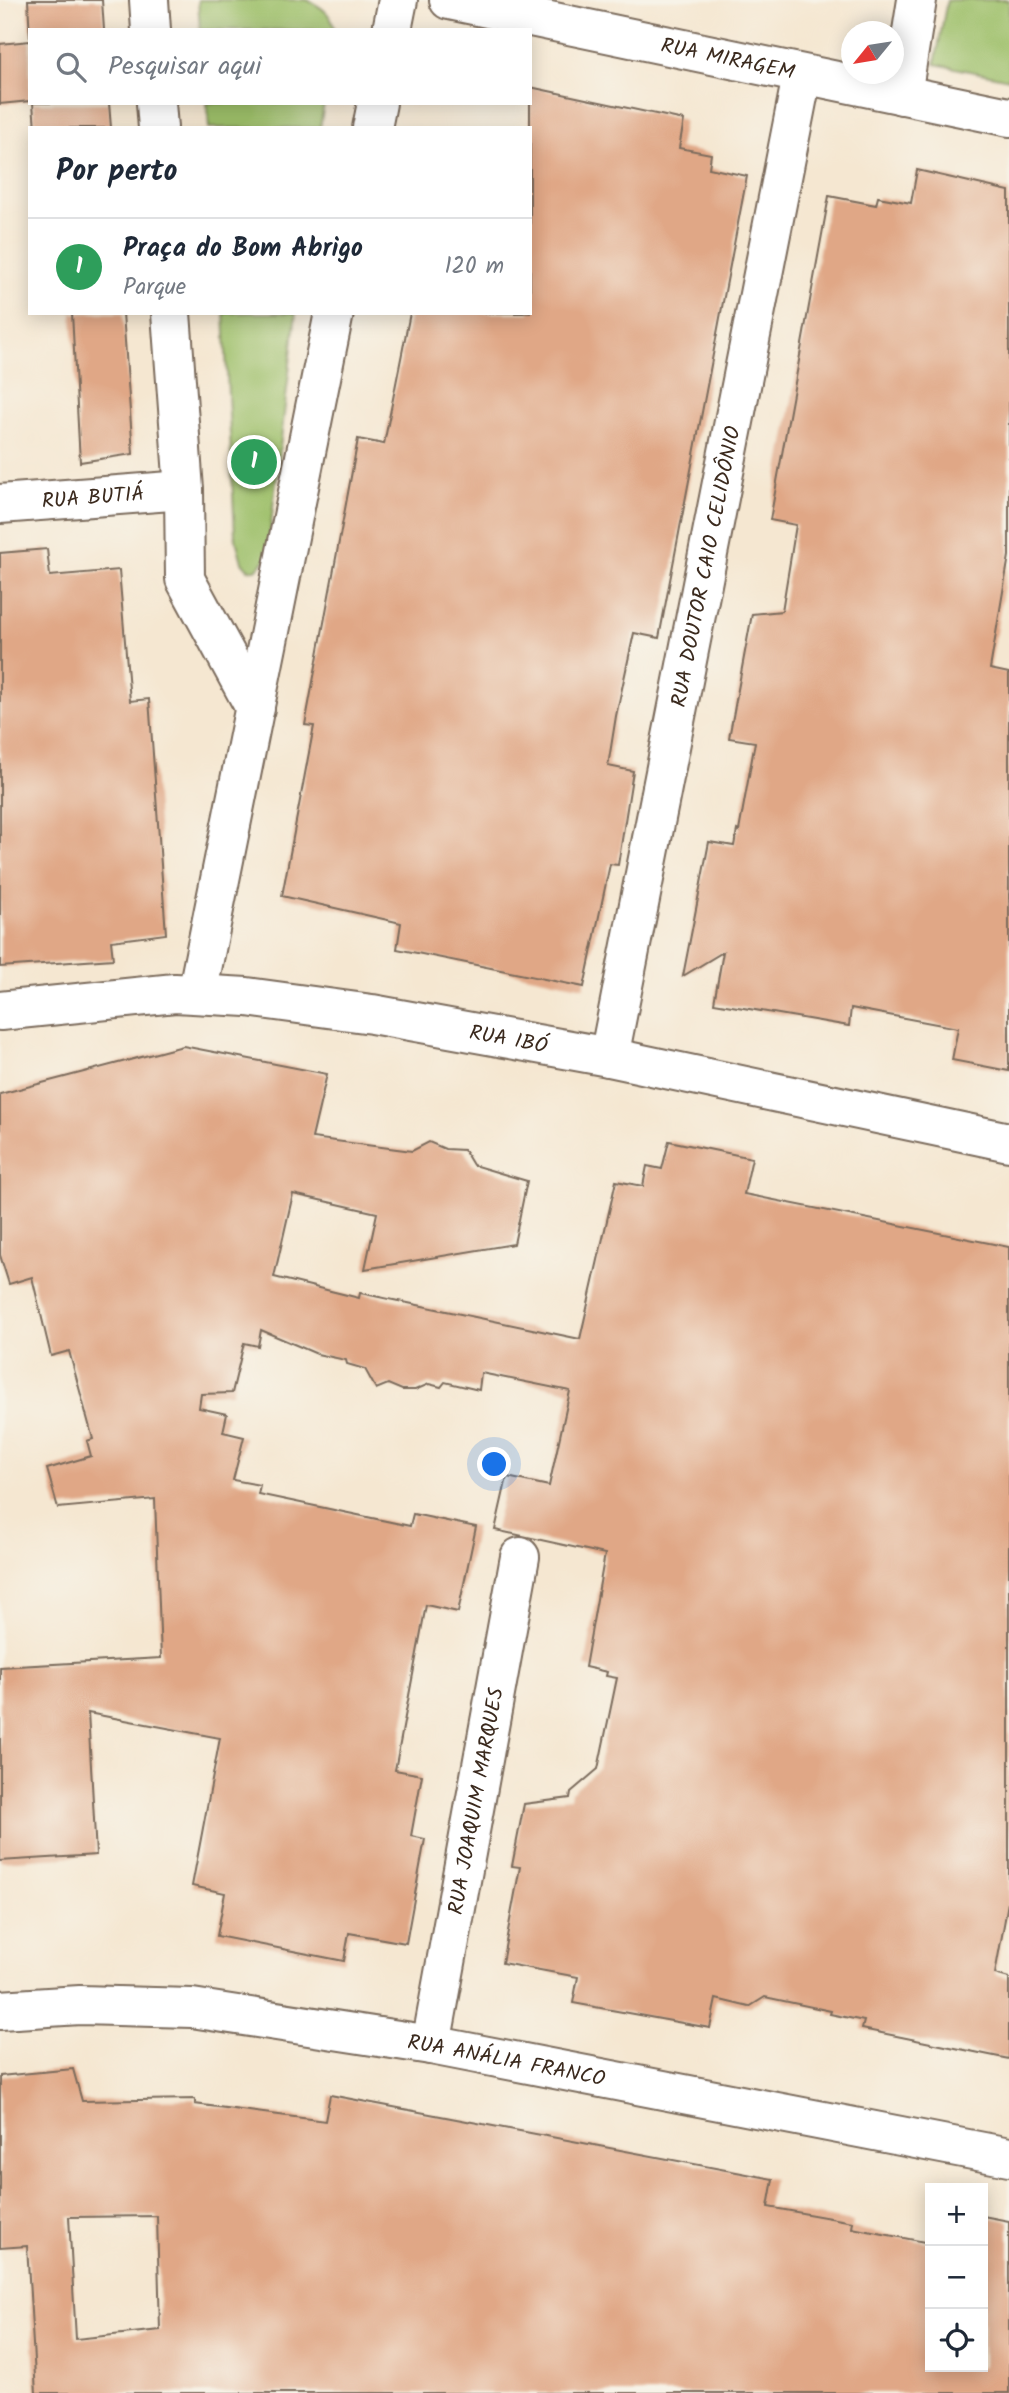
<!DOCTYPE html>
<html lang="pt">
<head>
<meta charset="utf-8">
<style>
	body { margin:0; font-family:Kalam,sans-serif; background:#f6f6f7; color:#1f2937 }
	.controls { position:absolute; right:21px; bottom:21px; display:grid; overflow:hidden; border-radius:0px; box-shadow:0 4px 18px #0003 }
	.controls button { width:63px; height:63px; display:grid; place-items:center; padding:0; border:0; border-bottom:2px solid #e0e1e3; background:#fff; color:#1f2937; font:35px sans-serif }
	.compass { position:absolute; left:841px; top:21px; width:63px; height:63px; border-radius:50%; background:#fff; box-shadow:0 4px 18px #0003; rotate:240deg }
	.you { position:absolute; left:495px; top:1465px; width:24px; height:24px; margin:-18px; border:5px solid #fff; border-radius:50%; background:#1a73e8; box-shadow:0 0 0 10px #1a73e833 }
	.badge { display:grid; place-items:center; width:46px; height:46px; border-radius:50%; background:#d1495b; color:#fff; font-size:23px; font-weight:700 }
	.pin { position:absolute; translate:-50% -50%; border:4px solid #fff; box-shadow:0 2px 7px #0006 }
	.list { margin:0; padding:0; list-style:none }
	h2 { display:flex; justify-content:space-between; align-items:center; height:91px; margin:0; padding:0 28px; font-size:30px }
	h2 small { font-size:23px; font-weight:400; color:#747a83 }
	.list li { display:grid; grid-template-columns:46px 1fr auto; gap:21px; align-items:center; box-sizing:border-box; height:98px; padding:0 28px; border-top:2px solid #e0e1e3 }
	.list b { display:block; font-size:26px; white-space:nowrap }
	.list p { margin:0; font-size:23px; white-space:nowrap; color:#747a83 }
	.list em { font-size:23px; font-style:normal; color:#747a83 }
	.icon { flex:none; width:38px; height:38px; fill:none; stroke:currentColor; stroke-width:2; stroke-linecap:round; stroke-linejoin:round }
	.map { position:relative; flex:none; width:1009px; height:2393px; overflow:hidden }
	.search { position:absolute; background:#fff; box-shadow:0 4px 18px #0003; left:28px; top:28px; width:504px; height:77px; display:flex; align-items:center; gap:18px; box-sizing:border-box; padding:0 24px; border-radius:0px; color:#747a83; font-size:26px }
	.panel { position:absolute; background:#fff; box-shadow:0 4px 18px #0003; left:28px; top:126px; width:504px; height:189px; border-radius:0px }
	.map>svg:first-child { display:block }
</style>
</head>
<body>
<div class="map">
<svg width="1009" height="2393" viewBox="0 0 1009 2393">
	<rect width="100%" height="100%" fill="#f7f3e8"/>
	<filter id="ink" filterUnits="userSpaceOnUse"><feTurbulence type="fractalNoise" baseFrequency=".0143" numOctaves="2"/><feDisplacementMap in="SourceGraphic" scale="14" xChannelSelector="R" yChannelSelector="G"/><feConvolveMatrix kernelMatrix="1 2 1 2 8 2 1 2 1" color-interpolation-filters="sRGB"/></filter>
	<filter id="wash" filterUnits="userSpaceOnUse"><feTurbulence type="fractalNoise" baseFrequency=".00686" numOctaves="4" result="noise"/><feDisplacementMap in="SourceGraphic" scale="28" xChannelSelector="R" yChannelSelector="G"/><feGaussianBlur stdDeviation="1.57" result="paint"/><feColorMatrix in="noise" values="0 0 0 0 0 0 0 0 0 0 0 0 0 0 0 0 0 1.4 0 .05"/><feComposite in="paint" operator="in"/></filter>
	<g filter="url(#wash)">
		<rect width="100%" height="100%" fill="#f5e7d1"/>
		<g fill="#9dbf69" stroke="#6c7444" stroke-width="2">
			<path d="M198 0H307C322 7 331 13 335 30H200Z"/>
			<path d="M947 0H1009V79L935 64Z"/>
			<path d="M207 103H324L320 128H209Z"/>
			<path d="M224 313H296L267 558 256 570 248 569 242 562 235 536Z"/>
		</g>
		<g id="blocks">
			<g fill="#e0a786" fill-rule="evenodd">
				<path d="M28 0H102L104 30H30V38Z"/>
				<path d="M30 41V101L0 104V44Z"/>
				<path d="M530 87 684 120 679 148 711 154 709 168 747 176 659 638 634 633 616 716 608 766 633 771 618 865 610 864 584 987 397 949 401 923 282 896 314 726 305 725 358 439 384 444 410 313H530Z"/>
				<path d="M33 103H109L111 128H35Z"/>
				<path d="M917 170 1009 191V556L990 669 1009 673V1071L952 1060 958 1028 851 1008 849 1026 714 1003 723 952 683 976 709 842 734 846 737 830 739 831 755 742 729 738 752 614 782 611 796 525 770 520 829 196 876 205 878 197 911 203Z"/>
				<path d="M72 313H123L133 454 80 462Z"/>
				<path d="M47 549 50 576 119 570 130 701 149 699 166 934 111 941 113 959 0 967V553Z"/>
				<path d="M183 1046 327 1074 312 1138 412 1151 429 1142 445 1149 464 1150 473 1165 527 1181 514 1244 365 1269 377 1213 293 1194 274 1277 359 1298 360 1293 580 1339 616 1181 643 1186 647 1166 662 1169 669 1141 752 1158 744 1194 1009 1247V1897L995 1974 1009 1978V2059L862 2029 864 2021 830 2014 831 2011 765 1997 749 2007 716 1999 710 2028 573 2003 578 1977 502 1963 520 1867 512 1866 524 1804 570 1798 571 1792 598 1769 617 1678 606 1676 607 1672 585 1667 605 1554 495 1530 507 1477 549 1486 570 1391 481 1373 479 1390 445 1382 441 1387 429 1384 415 1390H402L388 1384 376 1389 365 1369 347 1364 346 1360 317 1354 261 1330 258 1346 244 1343 232 1393 201 1394 199 1408 227 1414 223 1432 244 1437 233 1480 260 1485 258 1494 410 1526 413 1514 476 1527 458 1612 426 1605 395 1770 422 1775 411 1836 425 1839 406 1943 349 1933 344 1961 217 1936 225 1893 192 1886 220 1738 88 1713 96 1855 0 1861V1667L161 1658 155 1499 58 1508 47 1469 91 1456 87 1441 93 1439 69 1351 51 1356 32 1277 9 1284 0 1255V1094Z"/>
				<path d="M73 2069 82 2101 195 2099V2104L325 2121 330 2095 773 2179 768 2207 853 2222 852 2228 930 2243V2367H983V2216L1009 2221V2393H36L27 2246 0 2248V2076ZM157 2216 160 2330 76 2339 69 2217Z"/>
			</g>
		</g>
	</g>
	<g filter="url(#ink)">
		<use href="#blocks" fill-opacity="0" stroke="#7c6c5d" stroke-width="2"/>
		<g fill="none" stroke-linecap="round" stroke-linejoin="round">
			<defs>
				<g id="minor">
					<path d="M149 0 151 30"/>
					<path id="s1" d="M449 0 1009 117"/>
					<path d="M392 30 398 0"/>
					<path d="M902 95 917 0"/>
					<path d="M156 103 158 128"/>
					<path d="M372 128 377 103"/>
					<path d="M171 313 184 490 185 579 255 708"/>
					<path id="s2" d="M0 504 184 490"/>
					<path d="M197 994 334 313"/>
					<path id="s3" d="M0 1011 175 993 247 997 372 1014 609 1057 1009 1142"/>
					<path id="s4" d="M609 1057 802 76"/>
					<path id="s5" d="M0 2010 80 2005 192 2008 431 2045 1009 2157"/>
					<path id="s6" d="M431 2045 520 1557"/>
				</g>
			</defs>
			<use href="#minor" stroke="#7c6c5d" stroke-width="42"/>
			<use href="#minor" stroke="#fff" stroke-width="38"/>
		</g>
	</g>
	<g text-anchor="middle" stroke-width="5" stroke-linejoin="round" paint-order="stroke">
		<g font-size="21" fill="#3b2a1e" stroke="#f7f3e8">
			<text dy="7" stroke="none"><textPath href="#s1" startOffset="285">RUA MIRAGEM</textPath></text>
			<text dy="7" stroke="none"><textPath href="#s2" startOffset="93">RUA BUTIÁ</textPath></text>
			<text dy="7" stroke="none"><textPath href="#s4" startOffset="500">RUA DOUTOR CAIO CELIDÔNIO</textPath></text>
			<text dy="7" stroke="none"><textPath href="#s3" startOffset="513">RUA IBÓ</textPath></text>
			<text dy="7" stroke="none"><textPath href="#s6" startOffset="248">RUA JOAQUIM MARQUES</textPath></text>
			<text dy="7" stroke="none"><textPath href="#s5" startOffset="511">RUA ANÁLIA FRANCO</textPath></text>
		</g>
	</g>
</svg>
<div class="controls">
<button>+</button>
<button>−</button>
<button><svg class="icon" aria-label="locate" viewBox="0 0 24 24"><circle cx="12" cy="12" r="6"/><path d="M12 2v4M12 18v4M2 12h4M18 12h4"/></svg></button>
</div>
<svg class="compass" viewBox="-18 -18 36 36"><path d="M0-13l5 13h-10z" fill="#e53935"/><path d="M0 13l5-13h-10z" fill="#747a83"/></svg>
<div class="you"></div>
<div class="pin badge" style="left:254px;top:462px;background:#2e9e5b">1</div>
<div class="search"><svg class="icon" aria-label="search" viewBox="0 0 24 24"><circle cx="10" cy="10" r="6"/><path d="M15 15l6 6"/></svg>Pesquisar aqui</div>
<section class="panel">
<h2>Por perto<small></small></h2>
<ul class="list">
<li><span class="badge" style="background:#2e9e5b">1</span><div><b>Praça do Bom Abrigo</b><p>Parque</p></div><em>120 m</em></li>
</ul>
</section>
</div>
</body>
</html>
